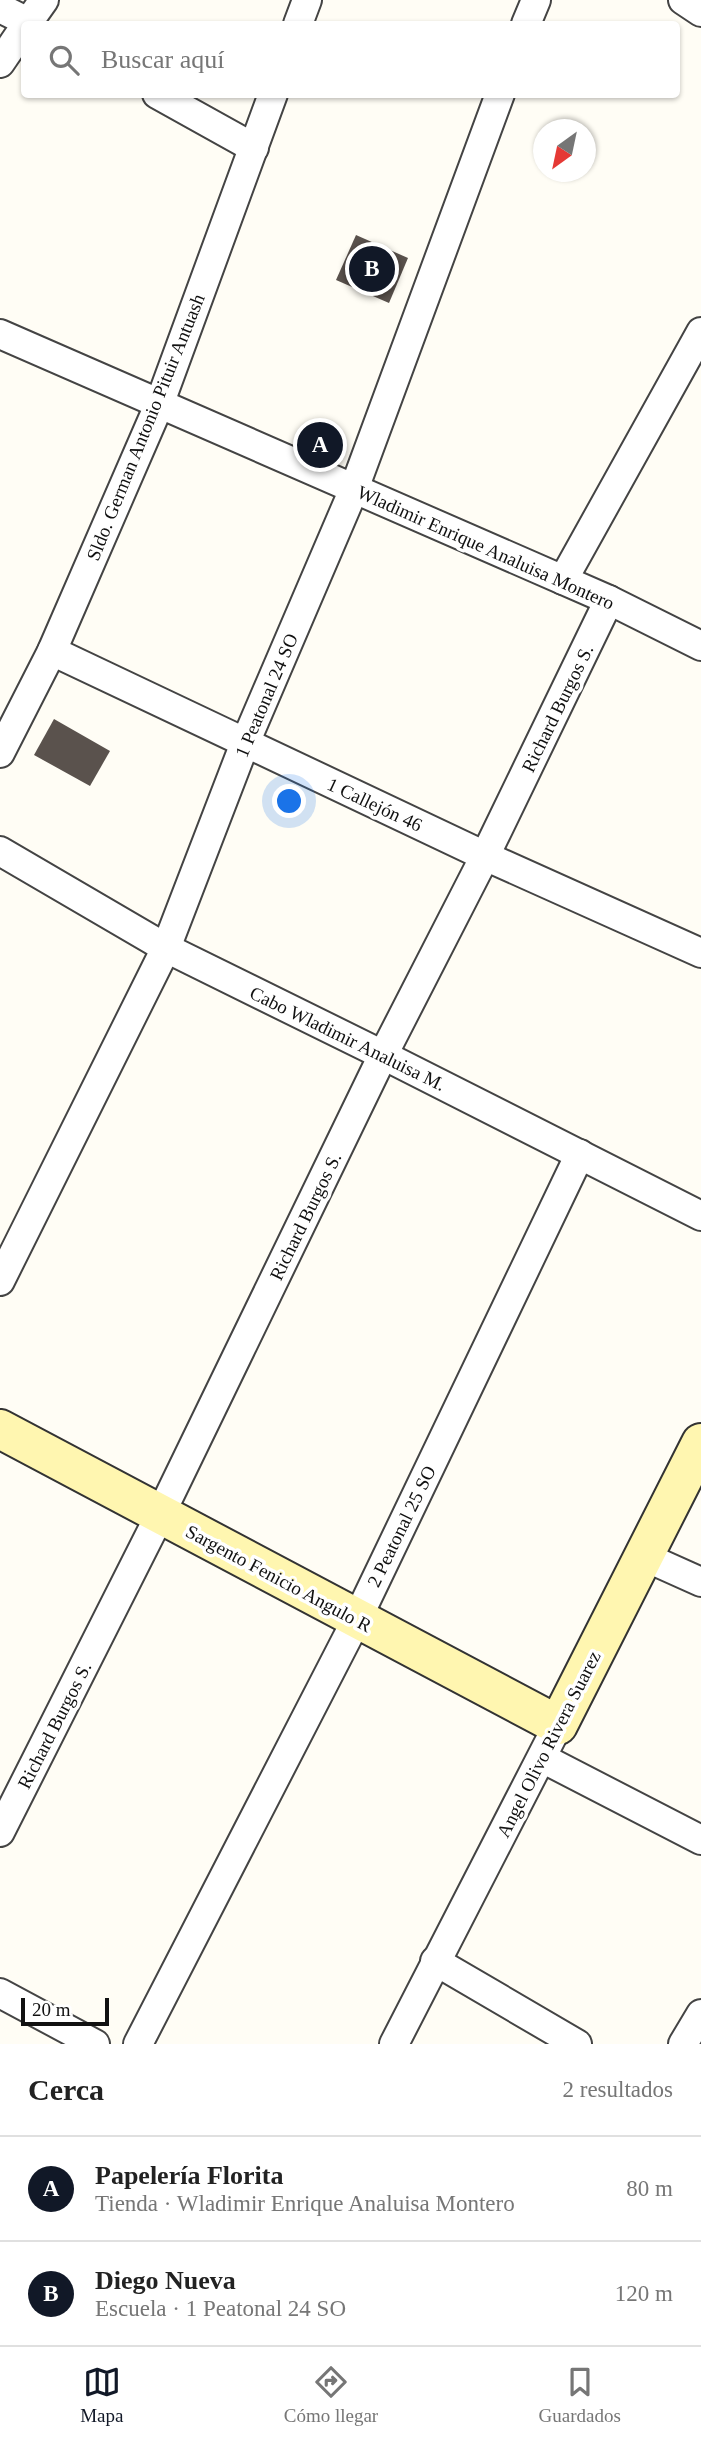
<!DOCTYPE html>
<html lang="es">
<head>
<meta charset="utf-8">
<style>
	body { margin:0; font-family:"Times New Roman",serif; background:#f2f2f2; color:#222 }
	.compass { position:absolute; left:533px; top:119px; width:63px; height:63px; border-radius:50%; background:#fff; box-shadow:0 2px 5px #0004; rotate:213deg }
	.scale { position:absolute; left:21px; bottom:18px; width:88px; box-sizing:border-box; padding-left:7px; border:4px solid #111; border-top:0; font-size:19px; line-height:24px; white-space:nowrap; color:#111; -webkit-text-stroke:5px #fff; paint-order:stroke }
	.you { position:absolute; left:290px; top:802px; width:24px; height:24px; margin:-18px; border:5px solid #fff; border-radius:50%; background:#1a73e8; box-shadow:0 0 0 10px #1a73e833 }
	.badge { display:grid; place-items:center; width:46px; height:46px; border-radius:50%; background:#111827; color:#fff; font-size:23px; font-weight:700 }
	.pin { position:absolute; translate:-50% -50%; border:4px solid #fff; box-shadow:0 2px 7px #0006 }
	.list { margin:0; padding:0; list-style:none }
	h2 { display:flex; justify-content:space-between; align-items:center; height:91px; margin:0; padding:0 28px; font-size:30px }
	h2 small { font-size:23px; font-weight:400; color:#767676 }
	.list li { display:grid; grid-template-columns:46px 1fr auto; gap:21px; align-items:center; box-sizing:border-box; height:105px; padding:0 28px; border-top:2px solid #e0e0e0 }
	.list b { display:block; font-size:26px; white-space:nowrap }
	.list p { margin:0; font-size:23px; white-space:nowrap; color:#767676 }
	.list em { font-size:23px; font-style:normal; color:#767676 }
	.icon { flex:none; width:38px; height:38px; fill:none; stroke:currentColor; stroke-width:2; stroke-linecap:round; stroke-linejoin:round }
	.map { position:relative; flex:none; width:701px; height:2044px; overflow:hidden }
	.search { position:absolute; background:#fff; box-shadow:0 2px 5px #0004; left:21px; right:21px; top:21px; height:77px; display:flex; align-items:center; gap:18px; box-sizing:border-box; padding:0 24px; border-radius:7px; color:#767676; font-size:26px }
	.sheet { height:301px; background:#fff }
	nav { display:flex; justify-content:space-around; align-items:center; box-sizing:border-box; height:98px; border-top:2px solid #e0e0e0; background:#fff; font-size:19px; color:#767676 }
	nav a { display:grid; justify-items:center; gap:4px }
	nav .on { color:#111827 }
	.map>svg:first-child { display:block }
</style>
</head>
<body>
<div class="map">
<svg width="701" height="2044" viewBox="0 0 701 2044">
	<rect width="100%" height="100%" fill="#fffdf5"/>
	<g fill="#5a524d">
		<path d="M356 235 408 258 389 303 336 280Z"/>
		<path d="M308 422 343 435 331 468 296 455Z"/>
		<path d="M54 719 110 751 90 786 34 755Z"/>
	</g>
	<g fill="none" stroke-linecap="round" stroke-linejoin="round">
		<defs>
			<g id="street">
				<path d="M683 0 701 12"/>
				<path d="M0 8 32 24"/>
				<path d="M27 24 44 0"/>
				<path d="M298 24 307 0"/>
				<path d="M526 24 536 0"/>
				<path d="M0 63 24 28"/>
				<path d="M157 94 254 148"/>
				<path d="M0 334 609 600 701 646"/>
				<path d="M563 580 701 332"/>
				<path d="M52 651 485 856 701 953"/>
				<path d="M0 753 52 651 159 405 273 94"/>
				<path d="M0 851 166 948 383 1055 701 1216"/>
				<path d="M0 1281 166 948 245 743 354 489 500 94"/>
				<path d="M643 1556 701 1582"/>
				<path d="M542 1758 701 1840"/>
				<path d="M0 1832 160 1515 383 1055 485 856 609 600"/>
				<path d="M435 1961 577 2044"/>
				<path d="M0 1993 95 2044"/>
				<path d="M138 2044 357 1619 580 1154"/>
				<path d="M394 2044 558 1725"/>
				<path d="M683 2044 701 2014"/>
			</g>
			<path id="secondary" d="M0 1429 558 1725 701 1443"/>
		</defs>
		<use href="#street" stroke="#444" stroke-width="32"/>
		<use href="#secondary" stroke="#333" stroke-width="42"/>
		<use href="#street" stroke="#fff" stroke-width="28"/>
		<use href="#secondary" stroke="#fff6b0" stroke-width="38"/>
	</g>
	<g text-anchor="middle" stroke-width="7" stroke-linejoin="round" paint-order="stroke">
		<g font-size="19" fill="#111" stroke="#fff">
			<text transform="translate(145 427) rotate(-68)" y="7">Sldo. German Antonio Pituir Antuash</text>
			<text transform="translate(486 547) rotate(24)" y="7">Wladimir Enrique Analuisa Montero</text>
			<text transform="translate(266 695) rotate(-67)" y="7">1 Peatonal 24 SO</text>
			<text transform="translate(557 708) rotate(-64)" y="7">Richard Burgos S.</text>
			<text transform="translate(375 804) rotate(25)" y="7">1 Callejón 46</text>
			<text transform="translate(348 1038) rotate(26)" y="7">Cabo Wladimir Analuisa M.</text>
			<text transform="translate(305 1216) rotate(-64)" y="7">Richard Burgos S.</text>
			<text transform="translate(401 1526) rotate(-64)" y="7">2 Peatonal 25 SO</text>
			<text transform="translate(279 1578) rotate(28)" y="7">Sargento Fenicio Angulo R</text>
			<text transform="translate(54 1725) rotate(-63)" y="7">Richard Burgos S.</text>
			<text transform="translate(548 1744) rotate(-63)" y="7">Angel Olivo Rivera Suarez</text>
		</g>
	</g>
</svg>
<svg class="compass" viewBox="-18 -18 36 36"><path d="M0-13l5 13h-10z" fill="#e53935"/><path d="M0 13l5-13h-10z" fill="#767676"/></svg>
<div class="scale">20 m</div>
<div class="you"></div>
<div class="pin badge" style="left:320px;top:445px">A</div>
<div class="pin badge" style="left:372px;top:269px">B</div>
<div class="search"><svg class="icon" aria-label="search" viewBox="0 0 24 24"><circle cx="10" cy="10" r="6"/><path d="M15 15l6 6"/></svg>Buscar aquí</div>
</div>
<section class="sheet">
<h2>Cerca<small>2 resultados</small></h2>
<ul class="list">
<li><span class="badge">A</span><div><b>Papelería Florita</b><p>Tienda · Wladimir Enrique Analuisa Montero</p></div><em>80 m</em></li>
<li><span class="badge">B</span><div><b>Diego Nueva</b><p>Escuela · 1 Peatonal 24 SO</p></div><em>120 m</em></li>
</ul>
</section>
<nav>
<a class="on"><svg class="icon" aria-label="map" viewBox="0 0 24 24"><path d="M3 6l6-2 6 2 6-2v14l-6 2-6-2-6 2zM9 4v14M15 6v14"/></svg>Mapa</a>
<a><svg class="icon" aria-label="directions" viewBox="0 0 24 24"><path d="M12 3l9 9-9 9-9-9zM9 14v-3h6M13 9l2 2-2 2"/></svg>Cómo llegar</a>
<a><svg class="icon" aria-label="saved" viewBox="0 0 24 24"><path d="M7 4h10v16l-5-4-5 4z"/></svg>Guardados</a>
</nav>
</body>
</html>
